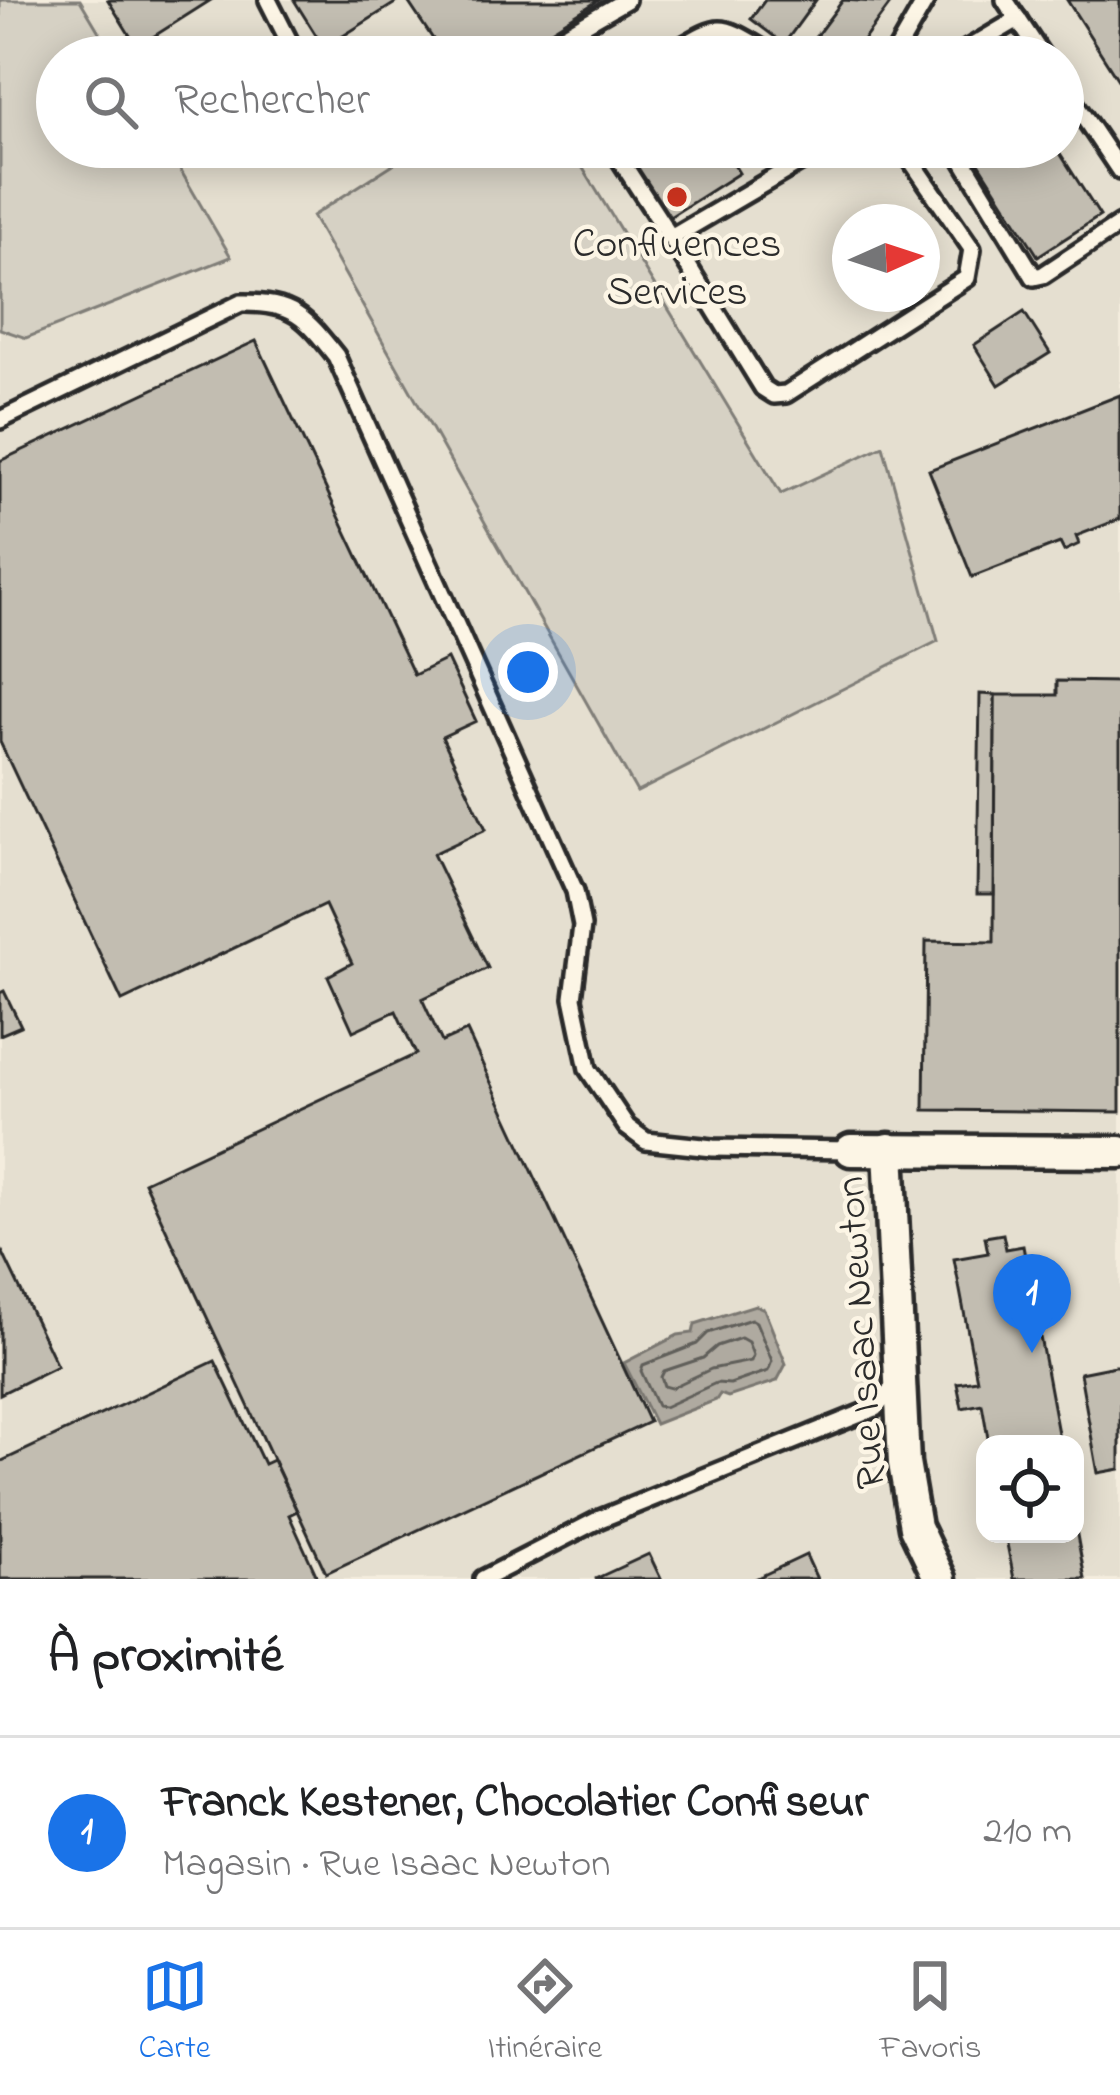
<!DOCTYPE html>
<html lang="fr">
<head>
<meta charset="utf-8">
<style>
	body { margin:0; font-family:"Indie Flower",sans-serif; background:#f6f6f6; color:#202124 }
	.controls { position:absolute; right:36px; bottom:36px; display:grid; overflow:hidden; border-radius:24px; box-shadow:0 6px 30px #0003 }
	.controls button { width:108px; height:108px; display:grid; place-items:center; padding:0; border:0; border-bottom:3px solid #e0e0e0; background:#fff; color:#202124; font:60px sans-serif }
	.compass { position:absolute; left:832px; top:204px; width:108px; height:108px; border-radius:50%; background:#fff; box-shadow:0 6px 30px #0003; rotate:87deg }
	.you { position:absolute; left:528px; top:672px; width:42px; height:42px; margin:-30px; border:9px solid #fff; border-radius:50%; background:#1a73e8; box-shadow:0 0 0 18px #1a73e833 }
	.badge { display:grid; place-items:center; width:78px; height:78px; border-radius:50%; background:#1a73e8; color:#fff; font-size:39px; font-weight:700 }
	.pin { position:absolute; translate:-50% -99px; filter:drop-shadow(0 3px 6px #0008) }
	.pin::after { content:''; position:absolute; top:63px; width:42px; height:36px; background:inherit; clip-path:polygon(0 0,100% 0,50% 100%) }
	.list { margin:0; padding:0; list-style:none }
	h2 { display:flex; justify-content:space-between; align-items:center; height:156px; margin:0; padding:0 48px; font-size:51px }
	h2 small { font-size:39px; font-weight:400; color:#757577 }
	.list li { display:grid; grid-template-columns:78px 1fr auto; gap:36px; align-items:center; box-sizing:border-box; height:192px; padding:0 48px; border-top:3px solid #e0e0e0 }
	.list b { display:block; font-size:45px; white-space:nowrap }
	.list p { margin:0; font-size:39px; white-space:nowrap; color:#757577 }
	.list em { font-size:39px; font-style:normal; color:#757577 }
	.icon { flex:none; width:66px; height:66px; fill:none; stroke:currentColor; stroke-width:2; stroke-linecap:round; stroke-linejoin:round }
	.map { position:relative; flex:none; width:1120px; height:1579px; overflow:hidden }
	.search { position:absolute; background:#fff; box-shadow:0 6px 30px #0003; left:36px; right:36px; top:36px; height:132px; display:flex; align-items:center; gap:30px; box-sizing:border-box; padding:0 42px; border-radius:66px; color:#757577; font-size:45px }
	.sheet { height:348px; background:#fff }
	nav { display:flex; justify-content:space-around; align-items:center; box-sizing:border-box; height:168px; border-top:3px solid #e0e0e0; background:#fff; font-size:33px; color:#757577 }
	nav a { display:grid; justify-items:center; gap:6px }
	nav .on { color:#1a73e8 }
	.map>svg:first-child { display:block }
</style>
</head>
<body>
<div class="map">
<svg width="1120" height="1579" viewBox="0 0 1120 1579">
	<rect width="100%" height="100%" fill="#f4edde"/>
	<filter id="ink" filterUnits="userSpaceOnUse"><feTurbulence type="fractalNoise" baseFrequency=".00833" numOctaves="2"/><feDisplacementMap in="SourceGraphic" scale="24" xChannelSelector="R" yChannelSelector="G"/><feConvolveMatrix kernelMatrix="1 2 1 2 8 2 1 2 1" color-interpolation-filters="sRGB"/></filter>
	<g filter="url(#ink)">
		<path fill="#e5dfd0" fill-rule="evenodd" d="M0 0H1120V1579H0ZM57 57H1063V147H57ZM850 222H922V294H850ZM985 1444H1075V1534H985Z"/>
		<g fill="#d6d1c4" stroke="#807e78" stroke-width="3">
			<path d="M0 0H80L114 57H57V147H167L231 257 26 338 0 329Z"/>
			<path d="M420 147H570L781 494 883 446 938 641 637 792 312 216Z"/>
		</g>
		<path fill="#afaaa0" stroke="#7a7771" stroke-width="3" d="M755 1305 764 1309 786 1364 777 1381 728 1397 720 1394 716 1400 655 1424 624 1363 678 1335 693 1333 695 1324Z"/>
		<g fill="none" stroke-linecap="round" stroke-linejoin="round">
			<g stroke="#605e5a" stroke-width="3">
				<path d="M751 1319 756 1322 772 1361 768 1371 730 1384 716 1383 664 1407 657 1406 641 1371 643 1365 697 1344 708 1333Z"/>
				<path d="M741 1338 748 1342 753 1355 751 1361 711 1369 671 1388 664 1386 661 1377 664 1371 703 1358 717 1346Z"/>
			</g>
		</g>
		<g fill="#c2bdb1" stroke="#2b2b2b" stroke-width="3">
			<path d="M108 0H211L137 47Z"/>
			<path d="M294 0H400L324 48Z"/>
			<path d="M407 0H599L508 57H445Z"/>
			<path d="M765 0H816L784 44 751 19Z"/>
			<path d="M843 0 891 3 851 57H805L802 55Z"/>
			<path d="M1067 0H1120V83Z"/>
			<path d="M624 147H723L739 173 665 220Z"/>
			<path d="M969 147H1056L1100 216 1038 256Z"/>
			<path d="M1024 312 1050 353 999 385 974 345Z"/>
			<path d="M256 341 414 675 447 659 476 721 442 737 486 829 433 854 488 968 422 999 442 1042 467 1031 649 1422 326 1573 144 1182 416 1054 396 1011 353 1031 328 976 352 963 325 905 122 1001 0 742V461Z"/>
			<path d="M1120 395V519L1076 536 1079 544 1064 551 1060 543 972 577 929 470Z"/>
			<path d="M1057 681 1120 682V1112L924 1110 926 941 994 942 995 695H1057Z"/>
			<path d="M980 694 995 695 994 894H977Z"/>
			<path d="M4 991 21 1026 0 1035V993Z"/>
			<path d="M1003 1234 1006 1249 1023 1246 1060 1444H989L982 1404 962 1408 957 1383 977 1380 954 1259 988 1253 985 1237Z"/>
			<path d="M0 1247 57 1366 0 1394Z"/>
			<path d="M215 1361 264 1464 273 1460 297 1511 289 1515 318 1579H0V1462Z"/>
			<path d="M1115 1366H1120V1469L1098 1473 1080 1373Z"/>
			<path d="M1075 1524 1085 1579H1014L1005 1534H1075Z"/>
			<path d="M649 1554 661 1579H595Z"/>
			<path d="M806 1555 817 1579H755Z"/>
		</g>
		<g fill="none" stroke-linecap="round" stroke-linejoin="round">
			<defs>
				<g id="lane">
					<path d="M268 0 297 57"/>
					<path d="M1005 0 1043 57"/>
					<path d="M527 57 626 0"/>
					<path d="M664 57C726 21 714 21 776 57"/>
					<path d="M893 57 926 0"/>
					<path d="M954 57 1018 19"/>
					<path d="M1063 86 1120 171"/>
					<path d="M612 147 671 238"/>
					<path d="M826 147 671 238 763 388 774 395 786 394 967 278 972 249 902 147"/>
					<path d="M955 147 1034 277 1043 275 1120 224"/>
					<path d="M0 420 241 303C293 302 305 317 336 356L575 891 582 926 573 998 588 1069 627 1127 646 1141 713 1148 851 1150"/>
					<path d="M483 1579 600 1519 875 1408 898 1382"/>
				</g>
				<g id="street">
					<path d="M889 1149 904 1463 915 1527 940 1579"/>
					<path d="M851 1150 1120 1152"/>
				</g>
			</defs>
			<use href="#lane" stroke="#2b2b2b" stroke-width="24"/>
			<use href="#street" stroke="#2b2b2b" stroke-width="39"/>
			<use href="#lane" stroke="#fcf5e5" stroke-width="15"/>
			<use href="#street" stroke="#fcf5e5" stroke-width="30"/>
		</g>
	</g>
	<circle fill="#c8321e" stroke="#fcf5e5" stroke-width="4.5" cx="677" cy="197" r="12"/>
	<g text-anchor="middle" stroke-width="9" stroke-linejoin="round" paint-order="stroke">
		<g font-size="42" fill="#2b2b2b" stroke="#fcf5e5">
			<text x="677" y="256">Confluences<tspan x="677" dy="48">Services</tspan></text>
		</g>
		<g font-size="42" fill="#2b2b2b" stroke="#fcf5e5">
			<text transform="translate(858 1333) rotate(-94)" y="15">Rue Isaac Newton</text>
		</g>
	</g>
</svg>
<div class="controls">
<button><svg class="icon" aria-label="locate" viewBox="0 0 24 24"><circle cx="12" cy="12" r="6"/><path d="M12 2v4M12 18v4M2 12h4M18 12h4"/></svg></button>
</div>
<svg class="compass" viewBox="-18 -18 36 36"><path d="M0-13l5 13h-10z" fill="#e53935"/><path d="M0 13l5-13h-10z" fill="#757577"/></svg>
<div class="you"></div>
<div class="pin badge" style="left:1032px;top:1353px">1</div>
<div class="search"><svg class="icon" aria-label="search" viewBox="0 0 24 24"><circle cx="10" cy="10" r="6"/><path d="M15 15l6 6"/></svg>Rechercher</div>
</div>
<section class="sheet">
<h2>À proximité<small></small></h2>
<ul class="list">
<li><span class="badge">1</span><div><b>Franck Kestener, Chocolatier Confiseur</b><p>Magasin · Rue Isaac Newton</p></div><em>210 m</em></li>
</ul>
</section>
<nav>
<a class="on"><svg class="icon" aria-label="map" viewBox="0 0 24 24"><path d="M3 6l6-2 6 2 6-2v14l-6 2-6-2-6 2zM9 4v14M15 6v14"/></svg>Carte</a>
<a><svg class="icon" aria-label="directions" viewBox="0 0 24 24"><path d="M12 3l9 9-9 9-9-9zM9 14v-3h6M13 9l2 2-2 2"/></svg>Itinéraire</a>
<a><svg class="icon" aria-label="saved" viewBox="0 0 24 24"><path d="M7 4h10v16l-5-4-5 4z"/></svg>Favoris</a>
</nav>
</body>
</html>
